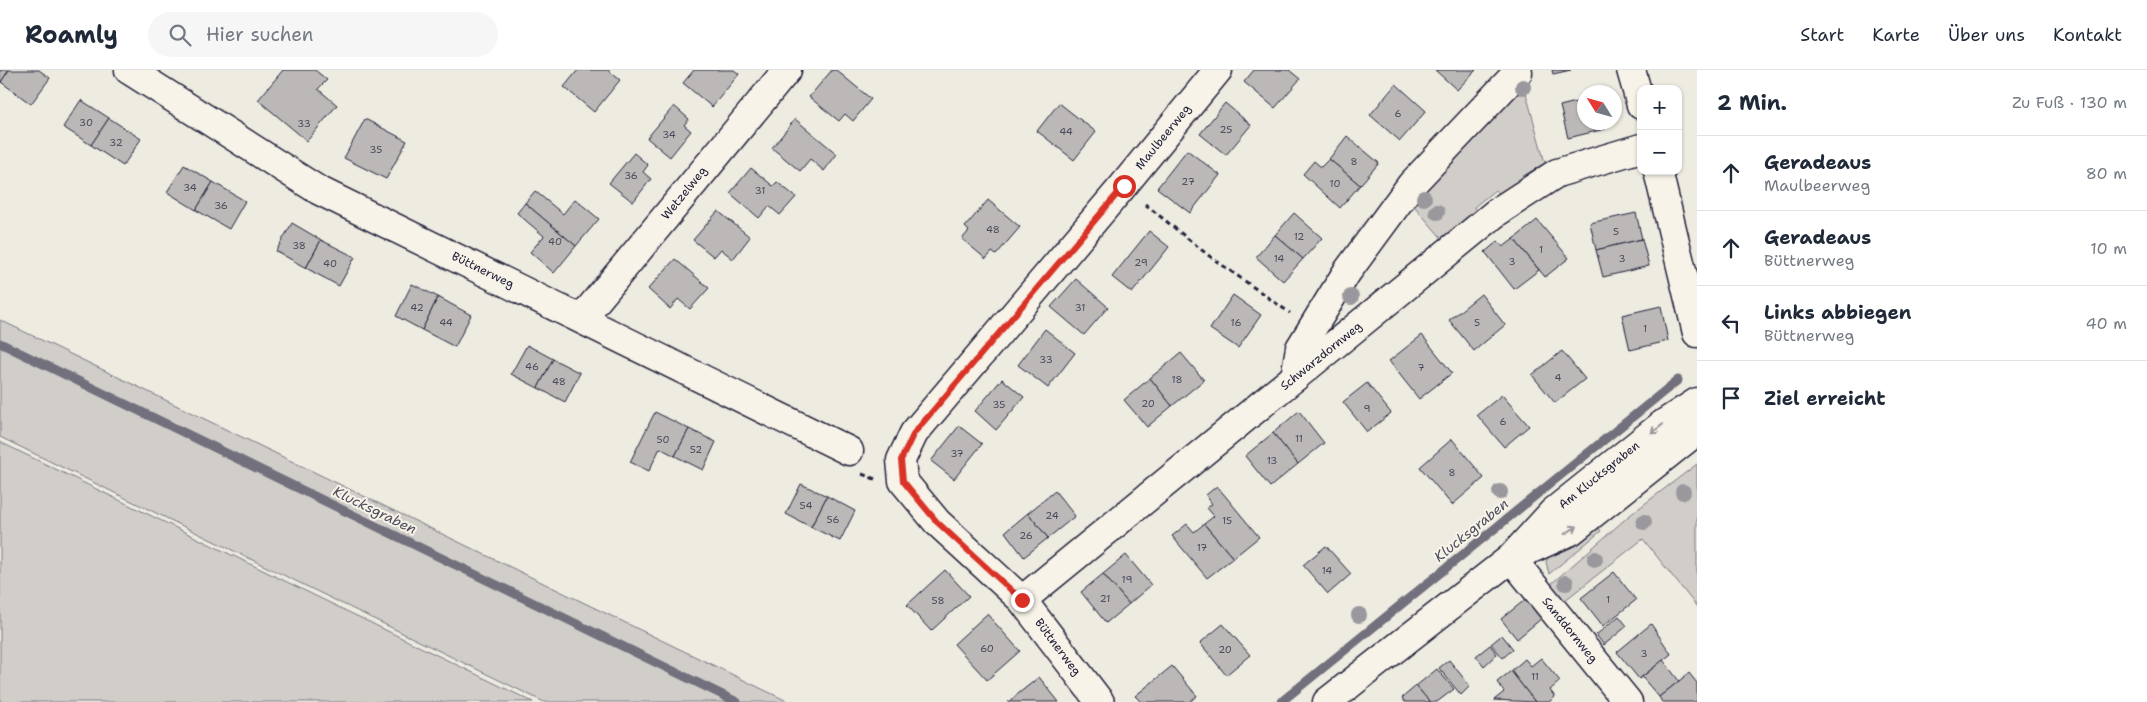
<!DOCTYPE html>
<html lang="de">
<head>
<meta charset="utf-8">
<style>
	body { margin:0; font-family:"Shantell Sans",sans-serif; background:#f6f6f7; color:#1f2937 }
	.controls { position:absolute; right:15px; top:15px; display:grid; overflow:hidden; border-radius:10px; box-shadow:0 1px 4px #0004 }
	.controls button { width:45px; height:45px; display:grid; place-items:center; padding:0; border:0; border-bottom:1px solid #e0e1e3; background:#fff; color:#1f2937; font:25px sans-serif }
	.compass { position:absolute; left:1577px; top:15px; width:45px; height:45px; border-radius:50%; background:#fff; box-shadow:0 1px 4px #0004; rotate:307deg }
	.stop { position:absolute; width:15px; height:15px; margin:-11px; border:4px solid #d93025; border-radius:50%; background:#fff }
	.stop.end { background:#d93025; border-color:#fff; box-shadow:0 1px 5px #0008 }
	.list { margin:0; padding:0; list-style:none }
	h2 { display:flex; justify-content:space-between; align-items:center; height:65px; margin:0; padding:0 20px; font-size:21px }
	h2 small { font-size:16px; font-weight:400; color:#747a83 }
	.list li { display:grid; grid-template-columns:32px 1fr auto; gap:15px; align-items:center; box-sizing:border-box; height:75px; padding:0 20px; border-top:1px solid #e0e1e3 }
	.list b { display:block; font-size:19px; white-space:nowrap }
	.list p { margin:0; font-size:16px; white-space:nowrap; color:#747a83 }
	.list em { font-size:16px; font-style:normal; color:#747a83 }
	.icon { flex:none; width:28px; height:28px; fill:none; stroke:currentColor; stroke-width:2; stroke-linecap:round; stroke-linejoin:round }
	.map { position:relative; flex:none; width:1697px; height:632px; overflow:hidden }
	header { display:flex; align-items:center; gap:30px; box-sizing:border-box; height:70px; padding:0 25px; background:#fff; border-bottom:1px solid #e0e1e3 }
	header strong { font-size:24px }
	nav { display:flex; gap:28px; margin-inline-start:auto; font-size:18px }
	.search { width:350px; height:45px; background:#f6f6f7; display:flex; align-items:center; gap:12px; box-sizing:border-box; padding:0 18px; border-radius:28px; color:#747a83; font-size:19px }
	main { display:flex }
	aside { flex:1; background:#fff }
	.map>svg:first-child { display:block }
</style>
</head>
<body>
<header>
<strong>Roamly</strong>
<div class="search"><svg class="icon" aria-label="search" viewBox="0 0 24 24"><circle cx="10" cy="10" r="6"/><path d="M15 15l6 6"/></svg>Hier suchen</div>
<nav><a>Start</a><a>Karte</a><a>Über uns</a><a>Kontakt</a></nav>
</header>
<main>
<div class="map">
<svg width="1697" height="632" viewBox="0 0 1697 632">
	<rect width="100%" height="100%" fill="#eeebe1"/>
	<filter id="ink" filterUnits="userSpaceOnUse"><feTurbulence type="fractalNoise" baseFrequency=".02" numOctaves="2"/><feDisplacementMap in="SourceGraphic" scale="10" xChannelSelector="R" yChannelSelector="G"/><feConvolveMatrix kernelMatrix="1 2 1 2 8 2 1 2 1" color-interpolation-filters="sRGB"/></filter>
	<g filter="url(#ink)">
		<g fill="#d1cdc9" stroke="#7a7882">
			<path d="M1521 5 1545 93 1523 106 1501 125 1495 120 1474 137 1478 146 1445 172 1408 129Z"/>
			<path d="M0 250 789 632H544L0 367Z"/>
			<path d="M0 372 533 632H0Z"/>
			<path d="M1697 394V537L1643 469 1564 531 1551 514 1630 445Z"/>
			<path d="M1596 453 1601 461 1549 504 1546 492 1549 485Z"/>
		</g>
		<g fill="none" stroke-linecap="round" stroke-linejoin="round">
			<g stroke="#716f7b" stroke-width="9">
				<path d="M0 273 737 632"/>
				<path d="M1281 632 1678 310"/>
			</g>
		</g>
		<g fill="#bbb8b7" stroke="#22223b">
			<path d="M0 0H9L1 12 0 11Z"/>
			<path d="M9 0H39L50 8 31 34 1 12Z"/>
			<path d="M283 0H315L327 10 318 19 337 35 307 71 258 30Z"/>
			<path d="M578 0H608L620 10 594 42 564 17Z"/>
			<path d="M694 0H734L739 4 712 37 683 13Z"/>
			<path d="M832 0H836L871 29 853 51 845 44 839 51 809 27Z"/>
			<path d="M1254 0H1289L1300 9 1275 38 1244 12Z"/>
			<path d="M1435 0H1476L1457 20Z"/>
			<path d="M1552 0H1571L1553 4Z"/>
			<path d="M1396 14 1426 41 1400 71 1370 45Z"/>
			<path d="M81 30 109 48 91 75 63 57Z"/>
			<path d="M1584 30V52H1603L1605 59 1568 68 1560 36Z"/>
			<path d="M1059 33 1096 62 1074 90 1037 61Z"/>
			<path d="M1225 33 1251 55 1226 85 1200 64Z"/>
			<path d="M674 36 689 49 684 55 691 61 670 87 647 68Z"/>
			<path d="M109 48 141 69 123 96 91 75Z"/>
			<path d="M365 49 407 71 386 109 344 88Z"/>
			<path d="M795 49 837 84 824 101 810 89 800 101 772 78Z"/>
			<path d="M1347 66 1379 93 1360 115 1329 89Z"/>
			<path d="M1187 80 1220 105 1190 143 1157 118Z"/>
			<path d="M634 83 648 95 643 102 651 109 633 132 609 113Z"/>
			<path d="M1329 89 1360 115 1340 138 1303 104 1314 91 1321 97Z"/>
			<path d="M184 95 213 112 196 140 167 122Z"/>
			<path d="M751 98 773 116 777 112 796 127 780 145 769 136 759 148 730 123Z"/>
			<path d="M213 112 245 131 229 159 196 140Z"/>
			<path d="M535 121 563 144 575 129 599 149 576 176 525 133Z"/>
			<path d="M988 130 1020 157 996 185 992 182 986 189 962 169 969 161 965 157Z"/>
			<path d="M525 133 576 176 554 203 530 182 544 166 517 143Z"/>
			<path d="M718 141 750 167 733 189 721 179 714 187 693 170Z"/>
			<path d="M1294 143 1322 168 1303 189 1275 165Z"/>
			<path d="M1636 143 1642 169 1596 180 1590 153Z"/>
			<path d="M1537 150 1569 188 1545 207 1514 169Z"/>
			<path d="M292 153 321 170 306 198 276 181Z"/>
			<path d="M1149 161 1169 177 1132 223 1112 207Z"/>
			<path d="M1275 165 1303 189 1283 211 1256 187Z"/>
			<path d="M1514 169 1539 200 1514 219 1485 182 1498 171 1503 177Z"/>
			<path d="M1642 169 1649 196 1603 207 1596 180Z"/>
			<path d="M321 170 355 187 339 216 306 198Z"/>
			<path d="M675 189 709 218 690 239 678 229 670 239 648 219Z"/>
			<path d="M1076 209 1108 237 1084 265 1051 237Z"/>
			<path d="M412 214 438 227 422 260 396 246Z"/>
			<path d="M1481 224 1505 255 1474 281 1449 250Z"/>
			<path d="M1233 225 1261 245 1238 278 1210 259Z"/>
			<path d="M438 227 471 245 455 277 422 260Z"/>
			<path d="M1661 236 1668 271 1630 280 1622 245Z"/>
			<path d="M1045 259 1075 283 1048 318 1018 295Z"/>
			<path d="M1422 265 1452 303 1419 329 1389 291Z"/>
			<path d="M527 275 553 289 538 318 511 304Z"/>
			<path d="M1562 281 1585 309 1555 333 1532 305Z"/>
			<path d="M1181 283 1204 310 1172 336 1150 308Z"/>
			<path d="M553 289 580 303 565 332 538 318Z"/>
			<path d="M1150 308 1172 336 1147 357 1124 330Z"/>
			<path d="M1002 309 1024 327 996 360 975 341Z"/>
			<path d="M1367 313 1391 343 1367 362 1343 332Z"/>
			<path d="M1502 325 1529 356 1504 377 1477 345Z"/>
			<path d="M1299 341 1324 373 1298 394 1273 363Z"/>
			<path d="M655 342 689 359 675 386 660 378 649 401 630 392Z"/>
			<path d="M959 356 982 374 954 409 931 391Z"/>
			<path d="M689 359 716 372 703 400 675 386Z"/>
			<path d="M1273 363 1298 394 1270 417 1245 386Z"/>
			<path d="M1452 369 1484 408 1452 435 1420 397Z"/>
			<path d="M801 414 827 426 811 457 786 444Z"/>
			<path d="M1217 416 1259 467 1233 488 1204 454 1214 446 1207 438 1212 434 1206 425Z"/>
			<path d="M1055 421 1075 446 1048 468 1028 443Z"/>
			<path d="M827 426 855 441 840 471 811 457Z"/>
			<path d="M1028 443 1048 468 1024 487 1005 462Z"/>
			<path d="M1187 454 1194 462 1204 454 1233 488 1207 508 1172 466Z"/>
			<path d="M1326 476 1351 504 1328 524 1303 495Z"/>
			<path d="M1126 485 1151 515 1129 534 1103 504Z"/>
			<path d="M945 500 969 526 931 561 907 535Z"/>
			<path d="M1614 502 1636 530 1603 556 1581 528Z"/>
			<path d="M1103 504 1129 534 1106 553 1081 522Z"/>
			<path d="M1526 529 1542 548 1517 569 1501 549Z"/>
			<path d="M987 544 1020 581 987 610 954 574Z"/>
			<path d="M1619 546 1627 556 1604 575 1596 565Z"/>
			<path d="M1223 554 1250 585 1226 605 1200 573Z"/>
			<path d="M1651 554 1671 584 1639 609 1617 582Z"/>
			<path d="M1502 565 1513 579 1503 588 1491 574Z"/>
			<path d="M1490 575 1497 584 1484 596 1476 586Z"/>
			<path d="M1541 588 1560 611 1550 620 1555 627 1549 632H1535L1511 601 1525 589 1531 596Z"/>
			<path d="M1449 590 1470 616 1461 625 1439 598Z"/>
			<path d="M1663 590 1679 611 1659 627 1642 607Z"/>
			<path d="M1172 596 1197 626 1189 632H1141L1135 626Z"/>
			<path d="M1437 599 1454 619 1437 632H1430L1416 616Z"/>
			<path d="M1511 601 1535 632 1494 630 1504 622 1497 612Z"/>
			<path d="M1689 603 1697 613V632H1662L1659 627Z"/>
			<path d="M1039 607 1059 632H1008Z"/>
			<path d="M1416 616 1430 632H1405L1402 628Z"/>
		</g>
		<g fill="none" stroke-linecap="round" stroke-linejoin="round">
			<defs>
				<g id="minor">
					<path d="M129 0 318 120 849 381"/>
					<path d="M1631 0 1641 35"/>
					<path d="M1658 101 1697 263"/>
					<path d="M582 248 787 0"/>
					<path d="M1295 307 1300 278 1347 202 1411 115 1518 2"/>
					<path d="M1522 483 1571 461 1697 361"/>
					<path d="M1511 488 1628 632"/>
					<path d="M1022 530 1497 142 1557 103 1641 78"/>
					<path d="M1100 632 1022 530 937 452 903 411 901 390 914 363 1123 116 1218 0"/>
					<path d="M1327 632 1511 488 1553 442 1663 354 1697 332"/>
				</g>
			</defs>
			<use href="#minor" stroke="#22223b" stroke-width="31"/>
			<g stroke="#22223b" stroke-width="3" stroke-dasharray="5 4" stroke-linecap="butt">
				<path d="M1145 134 1208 185 1290 243"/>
				<path d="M862 404 875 409"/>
			</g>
			<use href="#minor" stroke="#f7f3e8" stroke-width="28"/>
		</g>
		<g fill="#9b989d">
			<circle cx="1523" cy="17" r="8"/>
			<circle cx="1424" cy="128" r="8"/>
			<circle cx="1437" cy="142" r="8"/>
			<circle cx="1351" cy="227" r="8"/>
			<circle cx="1500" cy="422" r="8"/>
			<circle cx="1683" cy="422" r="8"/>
			<circle cx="1644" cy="452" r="8"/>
			<circle cx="1595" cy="489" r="8"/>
			<circle cx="1566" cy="513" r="8"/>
			<circle cx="1359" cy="545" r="8"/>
		</g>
		<defs><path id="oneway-shaft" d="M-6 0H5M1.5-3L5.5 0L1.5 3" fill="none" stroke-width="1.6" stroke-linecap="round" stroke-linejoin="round" transform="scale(1.25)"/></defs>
		<g stroke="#97959a">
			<use href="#oneway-shaft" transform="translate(1657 359) rotate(142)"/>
			<use href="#oneway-shaft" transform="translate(1571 460) rotate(-31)"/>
		</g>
	</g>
	<g fill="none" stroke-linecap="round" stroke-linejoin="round" filter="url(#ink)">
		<path stroke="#d93025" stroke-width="6" d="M1022 530 937 452 903 411 901 390 914 363 1124 116"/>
	</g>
	<g text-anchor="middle" stroke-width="4" stroke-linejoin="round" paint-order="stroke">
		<g font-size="10" fill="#48485a">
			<text x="1398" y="47">6</text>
			<text x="86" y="56">30</text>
			<text x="304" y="57">33</text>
			<text x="1226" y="63">25</text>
			<text x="1066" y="65">44</text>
			<text x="669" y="68">34</text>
			<text x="116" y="76">32</text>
			<text x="376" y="83">35</text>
			<text x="1354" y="95">8</text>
			<text x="631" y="109">36</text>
			<text x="1188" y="115">27</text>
			<text x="1335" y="117">10</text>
			<text x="190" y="121">34</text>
			<text x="760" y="124">31</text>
			<text x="221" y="139">36</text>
			<text x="993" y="163">48</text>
			<text x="1616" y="165">5</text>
			<text x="1299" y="170">12</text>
			<text x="555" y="175">40</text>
			<text x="299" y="179">38</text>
			<text x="1541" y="183">1</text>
			<text x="1279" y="192">14</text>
			<text x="1622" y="192">3</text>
			<text x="1512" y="195">3</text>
			<text x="1141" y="196">29</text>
			<text x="330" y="197">40</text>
			<text x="417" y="241">42</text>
			<text x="1080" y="241">31</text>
			<text x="446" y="256">44</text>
			<text x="1236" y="256">16</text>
			<text x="1477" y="256">5</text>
			<text x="1645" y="262">1</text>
			<text x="1046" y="293">33</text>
			<text x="532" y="300">46</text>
			<text x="1421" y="301">7</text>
			<text x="1558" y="311">4</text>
			<text x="1177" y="313">18</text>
			<text x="559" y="315">48</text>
			<text x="1148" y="337">20</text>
			<text x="999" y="338">35</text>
			<text x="1367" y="342">9</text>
			<text x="1503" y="355">6</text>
			<text x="1299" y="372">11</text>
			<text x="663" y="373">50</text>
			<text x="696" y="383">52</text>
			<text x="957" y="387">37</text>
			<text x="1272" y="394">13</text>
			<text x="1452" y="406">8</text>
			<text x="806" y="439">54</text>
			<text x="1052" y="449">24</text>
			<text x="833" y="453">56</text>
			<text x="1227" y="454">15</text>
			<text x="1026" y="469">26</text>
			<text x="1202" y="481">17</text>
			<text x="1327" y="504">14</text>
			<text x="1127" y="513">19</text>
			<text x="1105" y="532">21</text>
			<text x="1608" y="533">1</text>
			<text x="938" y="534">58</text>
			<text x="987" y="582">60</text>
			<text x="1225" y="583">20</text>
			<text x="1644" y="587">3</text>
			<text x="1535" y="610">11</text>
		</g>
		<g font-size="12" fill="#22223b" stroke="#f7f3e8">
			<text transform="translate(1163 67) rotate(-51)" y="4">Maulbeerweg</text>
			<text transform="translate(684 123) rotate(-51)" y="4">Wetzelweg</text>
			<text transform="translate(483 200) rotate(26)" y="4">Büttnerweg</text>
			<text transform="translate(1321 286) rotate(-39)" y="4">Schwarzdornweg</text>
			<text transform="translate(1599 405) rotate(-39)" y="4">Am Klucksgraben</text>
			<text transform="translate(1570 560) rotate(51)" y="4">Sanddornweg</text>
			<text transform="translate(1058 577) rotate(53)" y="4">Büttnerweg</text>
		</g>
		<g font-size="14" font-style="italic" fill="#504f60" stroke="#f7f3e8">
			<text transform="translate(375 440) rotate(26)" y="5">Klucksgraben</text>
			<text transform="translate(1471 460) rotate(-39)" y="5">Klucksgraben</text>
		</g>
	</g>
</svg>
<div class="controls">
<button>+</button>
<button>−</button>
</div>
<svg class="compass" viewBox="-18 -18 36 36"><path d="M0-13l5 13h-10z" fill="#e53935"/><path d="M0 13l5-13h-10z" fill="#747a83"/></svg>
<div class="stop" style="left:1124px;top:116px"></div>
<div class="stop end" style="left:1022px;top:530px"></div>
</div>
<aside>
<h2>2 Min.<small>Zu Fuß · 130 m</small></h2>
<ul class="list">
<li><svg class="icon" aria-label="ahead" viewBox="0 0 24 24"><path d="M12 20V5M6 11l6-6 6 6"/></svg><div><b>Geradeaus</b><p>Maulbeerweg</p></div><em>80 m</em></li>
<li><svg class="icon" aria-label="ahead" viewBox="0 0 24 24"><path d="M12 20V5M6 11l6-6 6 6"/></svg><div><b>Geradeaus</b><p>Büttnerweg</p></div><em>10 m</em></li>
<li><svg class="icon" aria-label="left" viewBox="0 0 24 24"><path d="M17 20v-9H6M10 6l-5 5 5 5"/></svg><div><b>Links abbiegen</b><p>Büttnerweg</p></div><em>40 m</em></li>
<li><svg class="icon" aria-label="arrive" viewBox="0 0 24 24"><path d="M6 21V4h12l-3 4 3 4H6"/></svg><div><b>Ziel erreicht</b></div></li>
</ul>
</aside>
</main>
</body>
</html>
